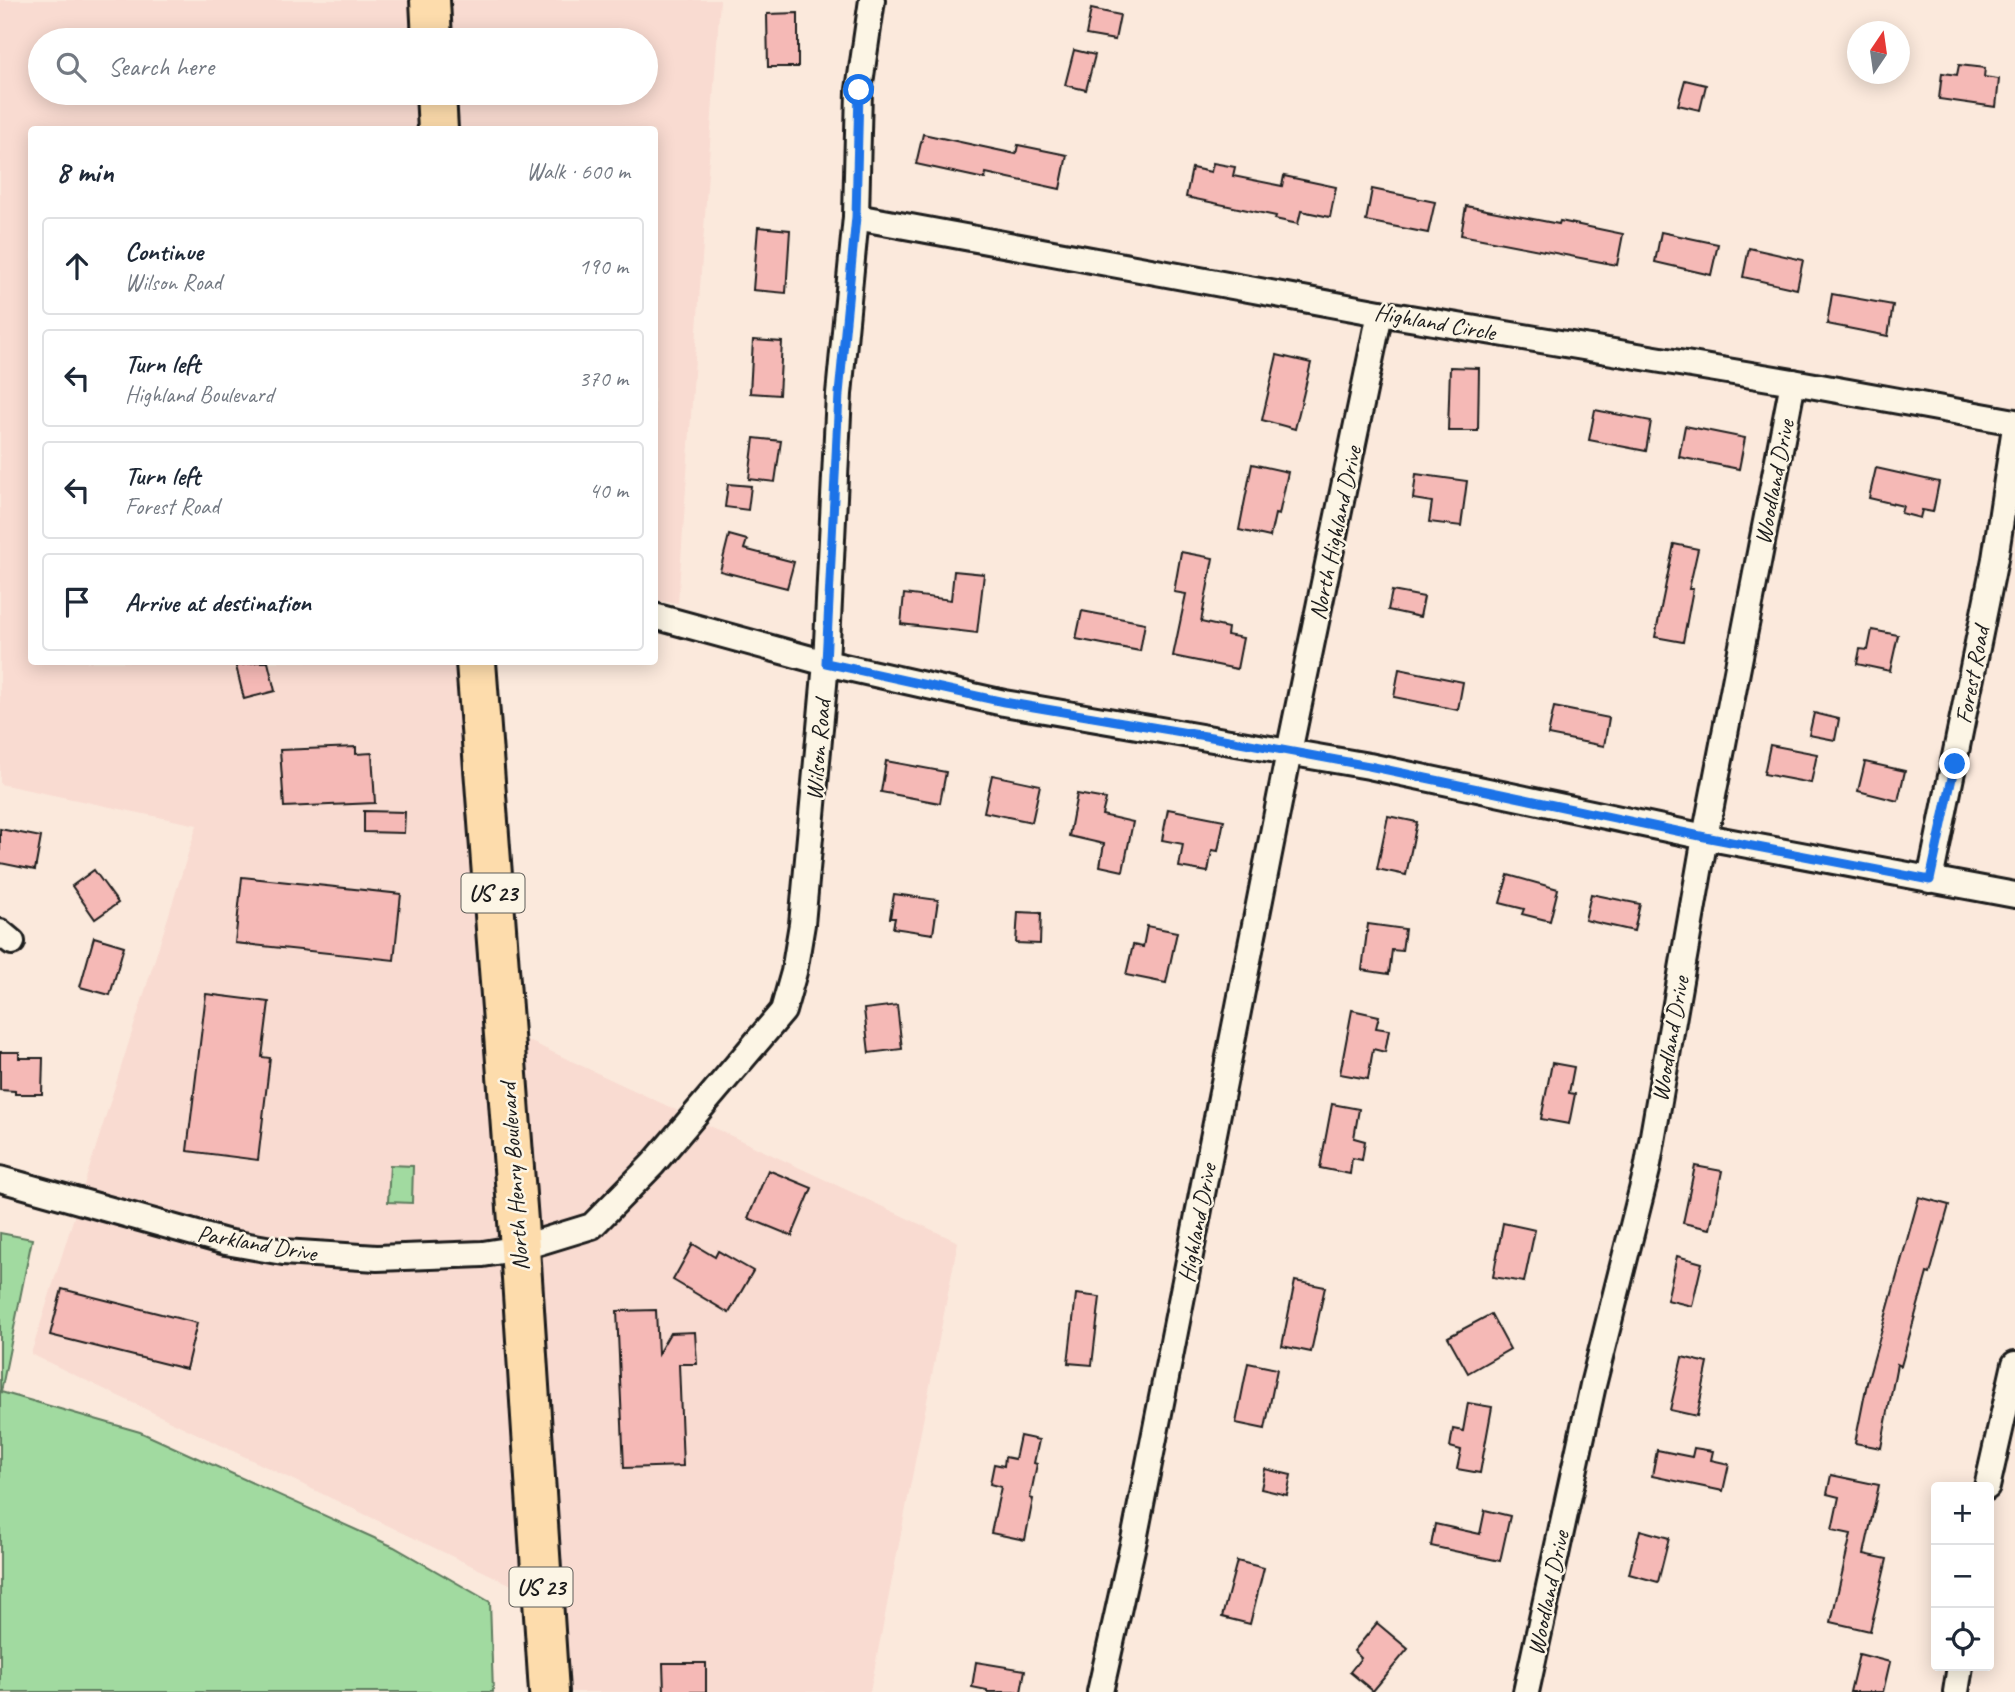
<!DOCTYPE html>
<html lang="en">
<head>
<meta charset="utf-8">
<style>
	body { margin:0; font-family:Caveat,sans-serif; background:#f6f6f7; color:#1f2937 }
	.controls { position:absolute; right:21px; bottom:21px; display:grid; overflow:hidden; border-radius:7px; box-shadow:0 4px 18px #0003 }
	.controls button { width:63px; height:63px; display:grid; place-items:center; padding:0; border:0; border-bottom:2px solid #e0e1e3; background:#fff; color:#1f2937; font:35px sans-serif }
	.compass { position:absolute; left:1847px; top:21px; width:63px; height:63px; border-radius:50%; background:#fff; box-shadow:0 4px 18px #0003; rotate:13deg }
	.stop { position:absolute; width:21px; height:21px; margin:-16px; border:5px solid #1a73e8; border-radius:50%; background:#fff }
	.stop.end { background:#1a73e8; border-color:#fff; box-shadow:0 2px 7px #0008 }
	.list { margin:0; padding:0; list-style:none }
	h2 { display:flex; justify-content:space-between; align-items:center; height:91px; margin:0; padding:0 28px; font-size:30px }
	h2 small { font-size:23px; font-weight:400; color:#747a83 }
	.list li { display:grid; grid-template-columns:46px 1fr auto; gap:21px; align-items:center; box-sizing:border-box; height:98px; margin:0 14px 14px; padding:0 14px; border:2px solid #e0e1e3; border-radius:7px }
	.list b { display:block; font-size:26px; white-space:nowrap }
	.list p { margin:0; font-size:23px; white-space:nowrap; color:#747a83 }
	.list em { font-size:23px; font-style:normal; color:#747a83 }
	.icon { flex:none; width:38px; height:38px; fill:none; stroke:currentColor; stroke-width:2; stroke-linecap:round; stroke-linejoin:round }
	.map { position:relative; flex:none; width:2015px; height:1692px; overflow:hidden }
	.search { position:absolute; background:#fff; box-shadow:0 4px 18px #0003; left:28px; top:28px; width:630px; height:77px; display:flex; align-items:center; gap:18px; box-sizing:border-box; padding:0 24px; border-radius:38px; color:#747a83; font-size:26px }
	.panel { position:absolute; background:#fff; box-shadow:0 4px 18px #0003; left:28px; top:126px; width:630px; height:539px; border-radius:7px }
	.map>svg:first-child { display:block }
</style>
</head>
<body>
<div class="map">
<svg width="2015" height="1692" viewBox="0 0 2015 1692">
	<rect width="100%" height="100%" fill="#fbe9dc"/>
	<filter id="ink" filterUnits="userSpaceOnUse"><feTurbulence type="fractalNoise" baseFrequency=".0143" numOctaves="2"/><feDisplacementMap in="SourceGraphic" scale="14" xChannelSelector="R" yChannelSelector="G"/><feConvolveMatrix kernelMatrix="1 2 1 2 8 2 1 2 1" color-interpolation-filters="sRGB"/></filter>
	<g filter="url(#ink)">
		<path fill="#f9dbd1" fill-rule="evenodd" d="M0 0H720L678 603 655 601 654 130H32V662H472L499 1027 958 1242 870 1692H544L545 1601 31 1354 197 825 0 784ZM40 40H646V93H40Z"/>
		<g fill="#a1daa0" stroke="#5e7b5e" stroke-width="2">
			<path d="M390 1165 413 1166 412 1203 388 1202Z"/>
			<path d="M0 1233 32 1239 1 1392 140 1432 394 1547 490 1602 493 1692H0Z"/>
		</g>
		<g fill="#f5b9b6" stroke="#1c1c1c" stroke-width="2">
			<path d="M1091 9 1120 15 1115 40 1086 35Z"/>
			<path d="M798 13V67H768L767 14Z"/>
			<path d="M1074 50 1095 55 1086 90 1065 85Z"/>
			<path d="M1959 65 1985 68 1984 77 1999 79 1996 107 1939 99 1942 73 1957 75Z"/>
			<path d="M1685 80 1706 85 1700 110 1678 105Z"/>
			<path d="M923 134 1016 154 1018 145 1067 155 1060 189 986 173 985 179 916 164Z"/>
			<path d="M1213 163 1235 167 1233 176 1282 186 1284 176 1336 187 1330 217 1301 211 1298 224 1275 219 1276 216 1186 197 1192 168 1211 172Z"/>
			<path d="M1372 189 1435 202 1428 233 1366 221Z"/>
			<path d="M1466 206 1559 224 1560 221 1623 234 1617 265 1461 235Z"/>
			<path d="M758 227 790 230 786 293 753 290Z"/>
			<path d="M1661 232 1718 244 1711 275 1655 262Z"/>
			<path d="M1749 248 1803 260 1797 289 1743 277Z"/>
			<path d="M1832 294 1893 305 1888 336 1827 324Z"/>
			<path d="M753 340 782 342 779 395 750 393Z"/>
			<path d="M1277 355 1311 363 1295 429 1262 420Z"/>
			<path d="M1450 367 1479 368 1478 431H1448Z"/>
			<path d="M1595 410 1651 421 1646 451 1589 440Z"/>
			<path d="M1685 426 1745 438 1739 469 1679 457Z"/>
			<path d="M754 438 781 441 775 482 749 479Z"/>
			<path d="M1252 464 1288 472 1279 515 1275 514 1270 537 1239 530Z"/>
			<path d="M1876 468 1939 482 1933 512 1922 510 1920 518 1901 513 1903 506 1869 498Z"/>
			<path d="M1416 474 1467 481 1461 526 1429 522 1432 502 1413 499Z"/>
			<path d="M728 484 751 486 748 510 725 507Z"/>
			<path d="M729 535 747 540 744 549 794 562 787 588 720 571Z"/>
			<path d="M1674 544 1698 549 1689 589H1693L1683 642 1655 637Z"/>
			<path d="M1181 552 1213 558 1201 622 1228 628 1227 635 1243 638 1237 669 1173 656 1186 594 1174 592Z"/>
			<path d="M954 571 984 574 977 633 901 624 904 594 951 600Z"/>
			<path d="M1392 591 1424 597 1420 617 1388 610Z"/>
			<path d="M1082 611 1145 623 1140 651 1076 639Z"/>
			<path d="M1872 630 1898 635 1890 671 1857 664 1860 649 1868 650Z"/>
			<path d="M257 662H268L275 691 244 699 236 666Z"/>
			<path d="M1399 669 1463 682 1458 710 1394 697Z"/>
			<path d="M1554 707 1609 718 1604 746 1548 735Z"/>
			<path d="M1814 713 1839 719 1835 740 1809 735Z"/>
			<path d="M1770 745 1817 754 1811 783 1764 774Z"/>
			<path d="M356 747V754L372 753 375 803 284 807 280 750Z"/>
			<path d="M886 761 946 772 940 803 881 792Z"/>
			<path d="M1865 762 1905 771 1898 801 1858 791Z"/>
			<path d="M992 775 1040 785 1032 822 984 812Z"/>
			<path d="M1077 794 1106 799 1102 815 1133 822 1123 871 1100 866 1104 844 1069 836Z"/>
			<path d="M1168 809 1224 820 1218 851 1212 850 1208 872 1179 867 1183 844 1162 840Z"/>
			<path d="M364 811 405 812 404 833 364 832Z"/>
			<path d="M1388 816 1417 822 1406 875 1377 869Z"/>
			<path d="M0 829 41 837 35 870 0 863Z"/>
			<path d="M94 870 118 903 95 919 72 886Z"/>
			<path d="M1508 875 1558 889 1550 921 1522 914 1524 909 1500 903Z"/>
			<path d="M242 877 401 894 394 960 235 943Z"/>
			<path d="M894 894 938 900 933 934 893 928 895 918H890Z"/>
			<path d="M1591 894 1640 904 1634 931 1585 920Z"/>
			<path d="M1018 912 1041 913 1040 944 1016 943Z"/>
			<path d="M1368 924 1405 929 1402 951 1392 950 1389 974 1362 970Z"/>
			<path d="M1147 926 1177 932 1166 983 1126 975 1133 945 1143 947Z"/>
			<path d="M94 937 124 946 110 995 80 987Z"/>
			<path d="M206 994 269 1002 262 1057 270 1058 258 1160 187 1151Z"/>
			<path d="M897 1005 902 1049 869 1053 864 1009Z"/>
			<path d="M1352 1010 1379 1016 1376 1028 1389 1030 1385 1052 1373 1049 1368 1079 1340 1074Z"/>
			<path d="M0 1052H19V1058H43L42 1094H15V1091L0 1090Z"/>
			<path d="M1552 1063 1574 1067 1569 1093 1575 1094 1569 1124 1541 1119Z"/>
			<path d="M1332 1104 1359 1109 1354 1138 1365 1141 1362 1160 1352 1158 1350 1174 1320 1168Z"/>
			<path d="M1695 1166 1722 1171 1710 1229 1683 1223Z"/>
			<path d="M768 1170 812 1188 792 1236 748 1218Z"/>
			<path d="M1919 1197 1949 1205 1930 1274 1927 1273 1901 1366 1897 1364 1881 1448 1855 1443 1867 1383Z"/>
			<path d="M1503 1223 1535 1230 1524 1282 1493 1277Z"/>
			<path d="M693 1244 715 1257 718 1251 753 1271 729 1313 673 1280Z"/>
			<path d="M1677 1256 1702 1263 1692 1306 1667 1300Z"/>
			<path d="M1295 1281 1325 1287 1311 1352 1282 1346Z"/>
			<path d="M62 1289 197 1323 186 1369 50 1335Z"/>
			<path d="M1076 1294 1100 1297 1092 1365 1068 1363Z"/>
			<path d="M656 1310 658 1354 670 1333 695 1332 697 1364H679L683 1466 624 1468 617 1311Z"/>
			<path d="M1491 1314 1510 1349 1468 1373 1448 1337Z"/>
			<path d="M1682 1357 1708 1363 1697 1416 1670 1410Z"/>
			<path d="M1248 1363 1277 1369 1265 1429 1236 1423Z"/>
			<path d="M1468 1403 1492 1407 1480 1473 1457 1469 1461 1450 1450 1447 1453 1429 1463 1431Z"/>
			<path d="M1020 1436 1039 1440 1034 1463 1037 1464 1030 1498 1033 1499 1025 1540 991 1533 1001 1487 990 1484 994 1464 1004 1466 1005 1457 1015 1459Z"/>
			<path d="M1694 1448 1713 1451 1711 1460 1729 1464 1723 1491 1652 1476 1657 1450 1692 1457Z"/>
			<path d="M1265 1469 1291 1475 1287 1495 1261 1489Z"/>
			<path d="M1831 1475 1879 1485 1864 1554 1887 1559 1870 1631 1831 1622 1851 1534 1832 1530 1839 1497 1827 1494Z"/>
			<path d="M1485 1510 1510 1516 1500 1561 1431 1546 1435 1524 1480 1534Z"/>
			<path d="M1640 1530 1669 1538 1658 1582 1629 1574Z"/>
			<path d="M1237 1561 1264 1568 1250 1624 1222 1617Z"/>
			<path d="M1377 1623 1408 1649 1373 1691 1350 1672 1361 1658 1354 1651Z"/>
			<path d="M1859 1654 1890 1662 1883 1692H1850Z"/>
			<path d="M976 1662 1025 1670 1021 1692H987V1690L972 1687Z"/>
			<path d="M663 1663H706V1692H664Z"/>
		</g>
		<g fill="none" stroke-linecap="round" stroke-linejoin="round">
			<defs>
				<g id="street">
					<path d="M856 217 1380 313 1793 382 2015 422"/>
					<path d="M654 616 826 663 1004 703 1369 766 1705 837 2015 895"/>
					<path d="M1930 880 1995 559 2015 427"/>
					<path d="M0 932 12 942"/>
					<path d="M0 1179 226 1242 283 1252 377 1258 483 1254 520 1248 592 1226 653 1164 783 1011 794 972 802 924 826 663 839 394 856 217 859 90 872 0"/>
					<path d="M1987 1487 2015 1364"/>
					<path d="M1100 1692 1134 1540 1289 752 1380 313"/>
					<path d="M1526 1692 1593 1385 1647 1170 1705 837 1793 382"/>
					<path d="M1956 1692 1960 1666"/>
				</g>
				<g id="primary">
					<path d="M430 0 432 40"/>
					<path d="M436 93 438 130"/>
					<path d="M476 662 520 1248 549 1692"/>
				</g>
			</defs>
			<use href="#street" stroke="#1c1c1c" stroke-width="30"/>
			<use href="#primary" stroke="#1c1c1c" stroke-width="44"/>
			<use href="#street" stroke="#fcf5e5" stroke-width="24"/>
			<use href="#primary" stroke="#fddcac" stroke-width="38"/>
		</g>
	</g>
	<g fill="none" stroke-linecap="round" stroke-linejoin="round" filter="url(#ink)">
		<path stroke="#1a73e8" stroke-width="9" d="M859 90 856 217 839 394 826 663 1004 702 1223 739 1369 766 1705 837 1930 880 1955 764"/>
	</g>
	<g text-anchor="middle" stroke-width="5" stroke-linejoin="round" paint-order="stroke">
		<g fill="#fcf5e5" stroke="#5f5d58" stroke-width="2">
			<rect x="461.5" y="873.5" width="63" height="39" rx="5"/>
			<rect x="509.5" y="1567.5" width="63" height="39" rx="5"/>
		</g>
		<g font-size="23" font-weight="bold" fill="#1c1c1c">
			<text x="493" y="901">US 23</text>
			<text x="541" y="1595">US 23</text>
		</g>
		<g font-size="24" fill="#1c1c1c" stroke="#fcf5e5">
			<text transform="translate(1435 322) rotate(10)" y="8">Highland Circle</text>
			<text transform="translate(1774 482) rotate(-79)" y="8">Woodland Drive</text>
			<text transform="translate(1335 533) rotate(-78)" y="8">North Highland Drive</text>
			<text transform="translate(1972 675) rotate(-79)" y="8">Forest Road</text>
			<text transform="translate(818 750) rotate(-85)" y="8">Wilson Road</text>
			<text transform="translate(1670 1039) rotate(-80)" y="8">Woodland Drive</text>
			<text transform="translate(514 1177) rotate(-94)" y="8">North Henry Boulevard</text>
			<text transform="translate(1197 1223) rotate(-79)" y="8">Highland Drive</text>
			<text transform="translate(257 1243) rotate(10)" y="8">Parkland Drive</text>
			<text transform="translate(1548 1593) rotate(-78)" y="8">Woodland Drive</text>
		</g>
	</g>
</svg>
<div class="controls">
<button>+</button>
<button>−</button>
<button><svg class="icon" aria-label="locate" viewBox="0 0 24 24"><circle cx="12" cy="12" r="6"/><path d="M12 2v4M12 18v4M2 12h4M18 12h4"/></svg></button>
</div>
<svg class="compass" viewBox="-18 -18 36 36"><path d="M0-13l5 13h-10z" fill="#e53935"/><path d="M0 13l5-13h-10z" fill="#747a83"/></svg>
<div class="stop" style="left:859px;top:90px"></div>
<div class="stop end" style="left:1955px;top:764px"></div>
<div class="search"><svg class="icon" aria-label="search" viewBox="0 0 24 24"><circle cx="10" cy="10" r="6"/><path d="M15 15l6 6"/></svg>Search here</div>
<section class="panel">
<h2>8 min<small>Walk · 600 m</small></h2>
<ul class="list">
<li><svg class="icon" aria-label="ahead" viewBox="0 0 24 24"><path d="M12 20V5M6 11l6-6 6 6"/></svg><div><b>Continue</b><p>Wilson Road</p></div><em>190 m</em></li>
<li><svg class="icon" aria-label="left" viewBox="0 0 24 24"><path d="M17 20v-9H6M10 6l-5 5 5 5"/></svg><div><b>Turn left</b><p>Highland Boulevard</p></div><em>370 m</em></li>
<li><svg class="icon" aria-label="left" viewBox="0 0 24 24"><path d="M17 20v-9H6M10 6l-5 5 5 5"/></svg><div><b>Turn left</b><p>Forest Road</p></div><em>40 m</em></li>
<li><svg class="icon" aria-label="arrive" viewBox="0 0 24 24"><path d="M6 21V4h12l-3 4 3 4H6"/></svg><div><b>Arrive at destination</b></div></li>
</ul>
</section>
</div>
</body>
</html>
